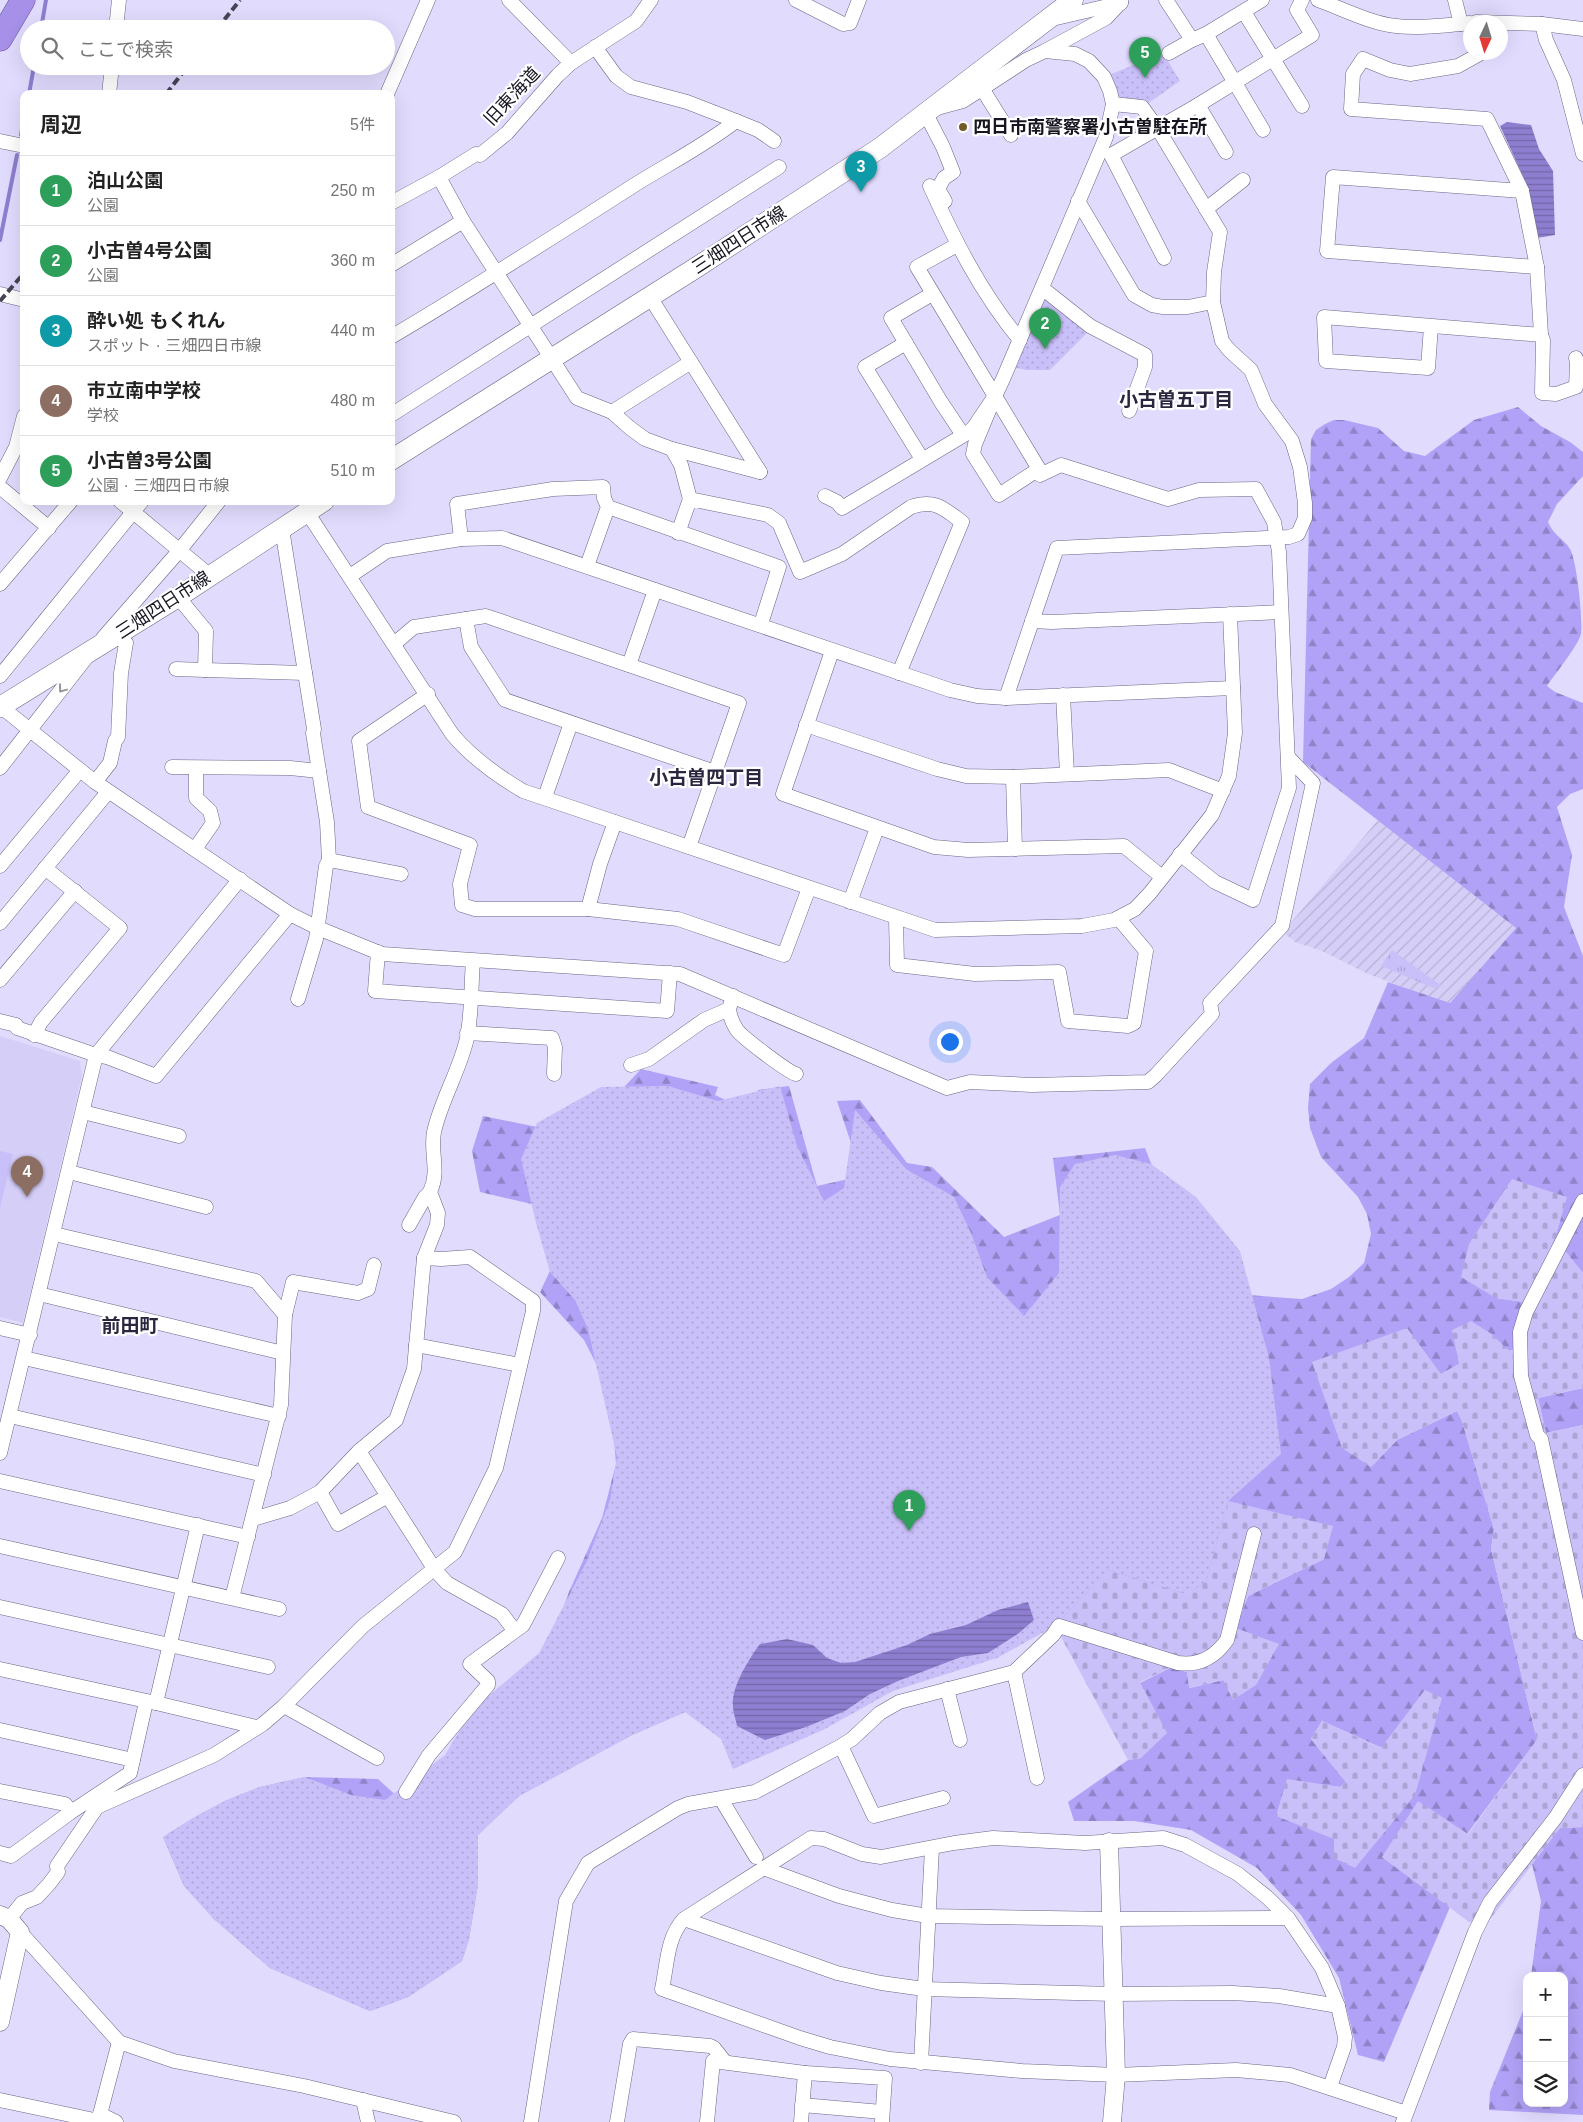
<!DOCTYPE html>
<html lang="ja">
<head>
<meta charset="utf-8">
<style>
	body { margin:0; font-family:Arial,"Noto Sans JP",sans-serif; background:#f6f6f6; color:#222 }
	.controls { position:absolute; right:15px; bottom:15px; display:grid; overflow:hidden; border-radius:10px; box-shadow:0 5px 20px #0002 }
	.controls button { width:45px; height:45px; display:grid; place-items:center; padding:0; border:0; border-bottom:1px solid #e0e0e0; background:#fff; color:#222; font:25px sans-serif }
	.compass { position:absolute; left:1463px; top:15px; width:45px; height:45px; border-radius:50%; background:#fff; box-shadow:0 5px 20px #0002; rotate:184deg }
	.you { position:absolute; left:949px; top:1041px; width:18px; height:18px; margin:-12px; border:4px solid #fff; border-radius:50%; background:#1a73e8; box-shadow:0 0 0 8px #1a73e833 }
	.badge { display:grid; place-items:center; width:32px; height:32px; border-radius:50%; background:#725a2b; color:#fff; font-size:16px; font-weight:700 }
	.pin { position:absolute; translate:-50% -41px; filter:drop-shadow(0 1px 2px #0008) }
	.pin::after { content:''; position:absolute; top:26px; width:18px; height:15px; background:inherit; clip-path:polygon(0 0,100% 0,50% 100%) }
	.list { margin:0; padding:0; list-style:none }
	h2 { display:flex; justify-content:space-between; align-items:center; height:65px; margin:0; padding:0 20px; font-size:21px }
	h2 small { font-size:16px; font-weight:400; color:#767676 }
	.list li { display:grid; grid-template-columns:32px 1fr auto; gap:15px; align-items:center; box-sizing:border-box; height:70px; padding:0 20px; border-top:1px solid #e0e0e0 }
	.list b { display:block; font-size:19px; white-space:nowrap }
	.list p { margin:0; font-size:16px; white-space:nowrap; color:#767676 }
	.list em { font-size:16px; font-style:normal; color:#767676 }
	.icon { flex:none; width:28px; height:28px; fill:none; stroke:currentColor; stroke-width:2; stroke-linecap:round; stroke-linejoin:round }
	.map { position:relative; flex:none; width:1583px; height:2122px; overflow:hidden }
	.search { position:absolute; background:#fff; box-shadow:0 5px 20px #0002; left:20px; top:20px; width:375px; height:55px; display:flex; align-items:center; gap:12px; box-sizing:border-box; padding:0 18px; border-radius:28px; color:#767676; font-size:19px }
	.panel { position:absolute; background:#fff; box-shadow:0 5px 20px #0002; left:20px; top:90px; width:375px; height:415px; border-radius:10px }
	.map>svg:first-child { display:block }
</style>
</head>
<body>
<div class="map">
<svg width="1583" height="2122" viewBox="0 0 1583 2122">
	<defs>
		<pattern id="industrial-furrows" width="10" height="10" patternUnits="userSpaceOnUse" patternTransform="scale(1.25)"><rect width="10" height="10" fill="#d5cff8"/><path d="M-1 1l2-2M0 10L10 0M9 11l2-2" fill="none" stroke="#b6b1d4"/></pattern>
		<pattern id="grass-tufts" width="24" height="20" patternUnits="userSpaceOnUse" patternTransform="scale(1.25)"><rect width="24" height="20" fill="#c9c0f9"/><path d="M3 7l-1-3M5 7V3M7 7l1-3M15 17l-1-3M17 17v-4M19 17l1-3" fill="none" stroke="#aca4d5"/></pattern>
		<pattern id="forest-firs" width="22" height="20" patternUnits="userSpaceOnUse" patternTransform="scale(1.25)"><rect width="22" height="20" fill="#b2a2f7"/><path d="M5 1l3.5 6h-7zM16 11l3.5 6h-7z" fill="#9083c8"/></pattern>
		<pattern id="cemetery-stones" width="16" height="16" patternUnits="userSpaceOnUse" patternTransform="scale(1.25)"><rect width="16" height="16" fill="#c9c0f9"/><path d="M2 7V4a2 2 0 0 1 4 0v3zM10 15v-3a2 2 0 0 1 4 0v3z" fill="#aca4d5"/></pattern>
		<pattern id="park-dots" width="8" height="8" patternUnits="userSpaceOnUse" patternTransform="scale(1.25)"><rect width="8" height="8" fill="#c9c0f9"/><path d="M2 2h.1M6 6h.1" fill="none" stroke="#aca4d5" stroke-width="1.8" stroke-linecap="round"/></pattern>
		<pattern id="water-rules" width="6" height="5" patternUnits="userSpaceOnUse" patternTransform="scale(1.25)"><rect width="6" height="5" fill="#8e7ecf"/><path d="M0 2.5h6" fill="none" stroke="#7366a8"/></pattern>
	</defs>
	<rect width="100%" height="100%" fill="#e1dcfe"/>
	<path fill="#d5cff8" d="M0 1036 80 1061 82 1076 23 1323 0 1317Z"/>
	<path fill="url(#industrial-furrows)" d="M1378 820 1516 928 1450 1004 1368 974 1322 951 1295 942 1283 932Z"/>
	<path fill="url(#grass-tufts)" d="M1392 950 1442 986 1433 988 1381 966Z"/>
	<g fill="url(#forest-firs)" fill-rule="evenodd">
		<path d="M1518 407 1541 426 1570 442 1583 452V476L1557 504 1548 522C1554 536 1564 539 1570 549 1577 561 1583 620 1581 634 1578 646 1555 674 1547 686L1555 692 1583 703V789L1570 794 1557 807 1572 855 1564 907 1583 956V1277V1273L1555 1239 1496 1298 1524 1302 1520 1348 1509 1351 1490 1333 1459 1364 1441 1374 1371 1467 1397 1440 1457 1411 1462 1421 1494 1529 1491 1549 1537 1740 1467 1834 1382 1857 1450 1907 1384 2062 1358 2055 1339 1978 1301 1915 1257 1868 1191 1830 1134 1821H1074L1068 1802 1128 1760 1141 1758 1140 1683 1172 1667 1187 1672 1190 1688 1223 1680 1236 1628 1248 1596 1324 1559 685 1712 632 1735 519 1796 478 1835V1884L469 1939 462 1961 408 1997 370 2011 270 1968 214 1919 184 1886 163 1837 195 1817 227 1800 260 1787 305 1777 378 1779 422 1819 527 1708 569 1592 602 1518 616 1464 610 1391 584 1340 540 1292 557 1256 549 1208 480 1192 472 1151 483 1116 547 1129 612 1100 641 1069 718 1087 715 1095 751 1112 758 1090 789 1086 817 1186 862 1176 837 1101 860 1100 907 1163 932 1167 1004 1237 1060 1215 1053 1158 1145 1148 1162 1191 1248 1295 1302 1299 1331 1289 1349 1277 1364 1263 1371 1234 1367 1214 1358 1197 1321 1157 1310 1128 1308 1108 1310 1084 1331 1063 1364 1038 1388 982 1450 1003 1516 928 1303 762 1311 439 1316 430 1325 424 1334 420H1344L1378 428 1404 451 1425 456 1474 420ZM1425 1690 1334 1858V1839L1287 1780 1340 1787 1346 1782 1311 1739 1322 1721 1382 1748Z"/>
		<path d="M1583 1388V1425L1546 1433 1538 1398Z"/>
		<path d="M1583 1827V2115L1489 2110 1490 2092 1527 2001V2103H1564V1976H1531L1541 1901 1532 1864 1560 1828Z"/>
	</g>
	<g fill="url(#cemetery-stones)">
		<path d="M1512 1179 1567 1197 1555 1239 1583 1273V1388L1538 1398 1546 1433 1583 1425V1827L1560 1828 1488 1922H1469L1382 1857 1418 1801 1468 1834 1537 1740 1491 1549 1494 1529 1462 1421 1457 1411 1397 1440 1371 1467 1342 1448 1312 1362 1407 1328 1441 1374 1459 1364 1452 1330 1471 1321 1490 1333 1509 1351 1520 1348 1524 1302 1496 1298 1461 1277 1469 1244Z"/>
		<path d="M1228 1501 1333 1526 1324 1559 1248 1596 1236 1628 1279 1644 1256 1685 1233 1700 1223 1680 1189 1688 1187 1672 1172 1667 1140 1682 1167 1733 1141 1758 1128 1760 1055 1626 1108 1570 1186 1594 1206 1582Z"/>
		<path d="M1425 1690 1442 1698 1415 1795 1355 1868 1334 1858V1839L1276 1816 1287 1779 1340 1787 1346 1782 1311 1739 1322 1721 1381 1748Z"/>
	</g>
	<g fill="url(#park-dots)">
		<path d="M1163 53 1180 81 1147 104 1116 97 1109 75Z"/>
		<path d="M1044 294 1089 331 1050 370H1027L1010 367Z"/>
		<path d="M668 1086 718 1101 780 1086 797 1146 824 1201 844 1188 855 1110 906 1169 954 1197 971 1233 987 1277 1024 1316 1059 1273 1060 1187 1075 1164 1115 1155 1151 1164 1196 1197 1240 1251 1269 1358 1281 1454 1228 1501 1206 1582 1186 1594 1108 1570 1055 1626 997 1658 893 1691 823 1730 733 1769 721 1739 685 1712 632 1735 519 1796 478 1835V1884L469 1939 462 1961 408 1997 370 2011 270 1968 214 1919 184 1886 163 1837 195 1817 227 1800 260 1787 305 1777 351 1795 385 1800 445 1755 471 1711 539 1653 587 1561 610 1500 617 1457 588 1329 575 1300 550 1272 536 1223 521 1159 537 1123 601 1087Z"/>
	</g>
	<path fill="#c9c0f9" d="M0 1151 13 1154 0 1208Z"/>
	<g fill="url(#water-rules)">
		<path d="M1507 122 1531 125 1539 149 1553 171 1555 235 1537 238 1528 187 1500 126Z"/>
		<path d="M1028 1602 1034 1620 1019 1633 988 1653 961 1657 898 1681 870 1694 845 1711 806 1727 765 1740 737 1726C736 1719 733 1713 733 1706 731 1687 749 1659 760 1644L787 1639 813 1645 827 1658 841 1663 855 1662 907 1645 930 1634 966 1625 998 1610Z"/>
	</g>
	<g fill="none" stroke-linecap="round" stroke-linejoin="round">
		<g stroke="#8e7ecf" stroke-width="4">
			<path d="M41 29 46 0"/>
			<path d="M29 94 34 66"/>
			<path d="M21 135 24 120"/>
			<path d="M0 240 17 155"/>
		</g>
		<defs>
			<g id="minor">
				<path d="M509 0 571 63"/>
				<path d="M796 0 843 24 850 23 859 0"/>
				<path d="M1166 0 1192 40"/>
				<path d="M1318 0C1343 9 1370 23 1396 26 1421 29 1446 25 1470 23"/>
				<path d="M1455 0 1461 24"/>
				<path d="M1244 12 1302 106"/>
				<path d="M1052 19 1121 3"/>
				<path d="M1476 22 1542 24 1583 29"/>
				<path d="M1542 24 1546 40 1564 80 1583 154"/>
				<path d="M116 29 119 0"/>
				<path d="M1206 34 1263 130"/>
				<path d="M595 47 616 76 631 87 687 102 736 121"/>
				<path d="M1045 51 1106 18 1121 2"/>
				<path d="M1169 53 1192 40 1206 34 1262 0"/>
				<path d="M983 90 1011 135"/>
				<path d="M109 94 112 66"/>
				<path d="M387 94 428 0"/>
				<path d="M1198 105 1226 152"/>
				<path d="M926 114 943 147 953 172 944 178 938 189 945 201"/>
				<path d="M0 141 24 146"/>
				<path d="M439 177 463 221 577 398 612 412 630 428 645 439 672 449 760 472"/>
				<path d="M930 186C955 241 981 293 1020 340"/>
				<path d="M1522 191 1333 177 1327 251 1537 267"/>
				<path d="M1078 201 1134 295 1152 305 1163 307H1188L1213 302"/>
				<path d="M391 203 439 177 476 154 480 155 507 133 558 75 571 63 636 21 651 0"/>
				<path d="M1206 209 1243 180"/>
				<path d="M957 245 917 267 1039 469"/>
				<path d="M1164 258 1111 155 1198 105 1312 35 1297 10 1302 0"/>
				<path d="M391 265 463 221"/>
				<path d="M1042 288 1090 326 1145 355V367L1129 411"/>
				<path d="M0 294 24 300"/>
				<path d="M932 294 891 318 941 402 963 435"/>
				<path d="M650 297 760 472"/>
				<path d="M1431 326 1428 368 1326 361 1324 317 1541 335 1537 267 1522 191 1487 119 1351 109 1353 74 1363 59 1390 70 1410 74 1458 66 1483 52"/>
				<path d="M1541 335 1543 340 1542 393 1556 394 1576 387 1577 363 1576 358"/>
				<path d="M391 337C474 288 555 236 636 184 670 163 705 145 736 121L758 130 774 141"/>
				<path d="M906 343 865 367 922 459"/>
				<path d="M995 396 975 444 973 454 999 495 1039 469 1040 475 1061 465 1168 499 1199 490 1256 489 1274 522 1279 552 1289 788 1253 900 1215 882 1180 854"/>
				<path d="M612 412 691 362"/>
				<path d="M391 415 779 167"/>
				<path d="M672 449 681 465 690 499"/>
				<path d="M0 478 16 447 24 416"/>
				<path d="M0 487 49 528"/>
				<path d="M825 496 837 502 842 508 969 432 974 427 995 396 1003 379 1106 137 1113 104 1110 91 1104 77 1089 61 1075 54 1045 51 1026 60 963 101 937 108"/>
				<path d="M120 501 209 575"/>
				<path d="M608 507 779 567 761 624"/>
				<path d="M307 512 452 734C472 758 496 775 523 791L935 930 1082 926 1114 920 1135 909 1150 893 1212 815 1229 776 1235 733 1230 614"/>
				<path d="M282 529 314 729 313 733 327 822 329 860 326 866 316 939 298 999"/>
				<path d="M678 533 690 499 768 515 779 523 800 572 842 554 911 507C935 499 943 508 962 522L899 673"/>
				<path d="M461 539 457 504 553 489 603 487 604 498 608 507 587 566"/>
				<path d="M350 576 387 551 461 539 502 538 950 690 977 696 1006 698 1233 688"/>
				<path d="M0 584 71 501"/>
				<path d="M178 597 206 631 205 670 305 673"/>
				<path d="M466 619 471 647 505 700 715 772"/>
				<path d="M1032 621 1052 622 1281 612"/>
				<path d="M103 638 179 551 219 501"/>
				<path d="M394 644 414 627 486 616 739 703 689 847"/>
				<path d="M832 651 783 794 934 847 968 850 1124 846 1162 877"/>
				<path d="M629 665 655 590"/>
				<path d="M176 669 205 670"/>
				<path d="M0 676 142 501"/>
				<path d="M428 694 359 741 368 807 470 845 460 884 462 905 475 909H588L678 919 784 955 809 888"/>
				<path d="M1063 695 1067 774"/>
				<path d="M1006 698 1057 548 1289 537 1298 534 1305 518V503L1300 467 1292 441 1265 404 1251 370 1229 350 1222 341 1213 302 1214 272 1220 232 1158 129 1142 107 1113 104"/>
				<path d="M0 706 95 782 290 914 318 928 382 954 680 974 947 1088 970 1082 1032 1085 1148 1082 1156 1075 1212 1014 1210 1003 1282 926 1313 783 1288 757"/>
				<path d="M806 725 937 769 966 776 1013 777 1169 770 1223 791"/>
				<path d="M172 767 290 768 319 771"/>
				<path d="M0 768 86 658"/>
				<path d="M1013 777 1015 849"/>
				<path d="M95 782 110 763 115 741 118 737 121 673 126 643 116 636"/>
				<path d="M545 797 571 723"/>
				<path d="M195 849 213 823 210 811 196 798V768"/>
				<path d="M329 860 401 874"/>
				<path d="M0 866 80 770"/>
				<path d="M850 902 877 828"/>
				<path d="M588 909 600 864 615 822"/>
				<path d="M896 918 897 965 975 974 1059 972 1068 1021 1128 1026 1134 1023 1146 951 1119 919"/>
				<path d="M0 923 108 792"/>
				<path d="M378 952 375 991 667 1011 670 973"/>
				<path d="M0 980 75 891"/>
				<path d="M729 1009C730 1017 733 1024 737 1030 743 1038 788 1072 796 1074"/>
				<path d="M0 1021 16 1025 17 1028 96 1055 107 1057 156 1076 290 914"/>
				<path d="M467 1033 552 1038 555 1047 554 1074"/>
				<path d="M34 1035 41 1022 120 928 45 868"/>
				<path d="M631 1065 649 1059 704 1020 729 1009 733 996"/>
				<path d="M83 1112 179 1136"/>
				<path d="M69 1172 206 1207"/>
				<path d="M1583 1201 1526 1312 1520 1332 1521 1376 1537 1435 1541 1439 1583 1633"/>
				<path d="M409 1225 425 1197 430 1192"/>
				<path d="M54 1234 256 1281 285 1315 281 1405 232 1598"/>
				<path d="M39 1294 283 1353"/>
				<path d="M285 1315 293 1282 358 1293 368 1289 374 1265"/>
				<path d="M0 1328 30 1335"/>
				<path d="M416 1345 520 1365"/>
				<path d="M24 1358 279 1416"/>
				<path d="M10 1416 264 1475"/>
				<path d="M359 1451 435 1570 447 1583 502 1614 514 1630"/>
				<path d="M0 1453 96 1055 240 879"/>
				<path d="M0 1481 248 1537"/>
				<path d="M320 1492 338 1524 388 1496"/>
				<path d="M253 1519 290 1508 320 1492 359 1451 396 1420 414 1369 424 1258 437 1225 438 1213 430 1192C440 1170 430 1154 434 1132 441 1100 460 1070 467 1038 472 1013 471 986 473 961"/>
				<path d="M0 1546 279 1609"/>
				<path d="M0 1607 268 1667"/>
				<path d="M0 1669 156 1703 198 1525"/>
				<path d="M1014 1672 1037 1778"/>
				<path d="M947 1689 960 1740"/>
				<path d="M156 1703 256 1727"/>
				<path d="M284 1706 377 1758"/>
				<path d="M0 1730 133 1760"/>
				<path d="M841 1746 874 1816 943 1798"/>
				<path d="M0 1791 65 1804 71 1812"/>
				<path d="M406 1792 429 1755 488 1685V1681L470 1664 523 1625 558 1558"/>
				<path d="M721 1799 756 1857"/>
				<path d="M0 1853 11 1856 71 1812 130 1773 146 1702"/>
				<path d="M763 1868 839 1896 892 1910 928 1916 1112 1919 1288 1918"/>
				<path d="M9 1919 22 1903 37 1897 49 1884 58 1872 57 1866 97 1807 214 1755 263 1724 284 1706 363 1626 455 1552 496 1468 533 1311V1301L470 1257 441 1259 424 1258"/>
				<path d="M684 1919 837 1973 881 1983 924 1989 1114 1994 1233 1993 1279 1996 1338 2006"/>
				<path d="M20 1932 119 2042 174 2061 304 2086 454 2122"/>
				<path d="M921 2063 932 1848"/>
				<path d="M805 2073 885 2078 882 2122"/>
				<path d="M1330 2087 1344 2047 1345 2037 1338 2006 1322 1968 1288 1918 1268 1898 1238 1874 1185 1845 1163 1838 1085 1843 993 1838 954 1843 881 1857 862 1854 824 1839 811 1838 684 1919C667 1936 667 1966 662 1989L800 2038 830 2047 890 2059 1022 2071 1116 2075 1236 2070 1290 2075 1406 2113"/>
				<path d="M0 2100 99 2121"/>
				<path d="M363 2100 368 2122"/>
				<path d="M802 2105 882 2112"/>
				<path d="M100 2114 116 2122"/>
				<path d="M98 2122 119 2042"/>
				<path d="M531 2122 566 1901 588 1863 678 1808 688 1804 755 1792 841 1746 852 1739 880 1713 899 1702 1014 1672 1053 1635 1059 1626 1178 1663C1199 1666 1215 1657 1227 1640L1254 1534"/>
				<path d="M617 2122 630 2044 633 2039 710 2046 714 2048 725 2062"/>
				<path d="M707 2122 713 2061 805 2073 801 2122"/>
				<path d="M1403 2122 1475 1932 1490 1902 1556 1817 1583 1775"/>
			</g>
			<g id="tertiary">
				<path d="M1109 1842 1116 2075 1112 2122"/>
				<path d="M0 1915 9 1919 20 1932 0 2022"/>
			</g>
			<g id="secondary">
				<path d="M391 460 694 269 880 148 1073 0"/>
				<path d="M0 707 178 597 324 501"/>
			</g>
			<path id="trunk" d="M0 39 23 0"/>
		</defs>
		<use href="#minor" stroke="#6a6583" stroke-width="15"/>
		<use href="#tertiary" stroke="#6a6583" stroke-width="19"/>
		<use href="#secondary" stroke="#6a6583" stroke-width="21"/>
		<use href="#trunk" stroke="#65539e" stroke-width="25"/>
		<use href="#minor" stroke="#fff" stroke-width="14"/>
		<use href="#tertiary" stroke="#fff" stroke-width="18"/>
		<use href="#secondary" stroke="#fff" stroke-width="20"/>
		<use href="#trunk" stroke="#a690e8" stroke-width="24"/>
		<g stroke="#474555" stroke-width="4" stroke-dasharray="8 4" stroke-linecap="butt">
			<path d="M217 29 240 0"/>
			<path d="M166 94 188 66"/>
			<path d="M0 301 24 273"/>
		</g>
	</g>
	<defs><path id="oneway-chevron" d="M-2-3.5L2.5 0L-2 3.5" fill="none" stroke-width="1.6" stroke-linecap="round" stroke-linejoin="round" transform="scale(1.25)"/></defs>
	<use stroke="#97969b" href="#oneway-chevron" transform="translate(62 689) rotate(127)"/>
	<circle fill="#725a2b" stroke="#fff" stroke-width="2" cx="963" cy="127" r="5"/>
	<g text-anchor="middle" stroke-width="4.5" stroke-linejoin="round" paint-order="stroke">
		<g font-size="18" fill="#171520" stroke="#fff">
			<text transform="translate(512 96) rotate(-47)" y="6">旧東海道</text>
			<text transform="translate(739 240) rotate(-33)" y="6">三畑四日市線</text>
			<text transform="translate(163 605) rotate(-33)" y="6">三畑四日市線</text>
		</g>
		<g font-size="18" font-weight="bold" fill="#171520" stroke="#fff" text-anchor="start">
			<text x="973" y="133">四日市南警察署小古曽駐在所</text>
		</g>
		<g font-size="19" font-weight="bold" fill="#2b263f" stroke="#fff">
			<text x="1176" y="406">小古曽五丁目</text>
			<text x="706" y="784">小古曽四丁目</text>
			<text x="130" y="1332">前田町</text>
		</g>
	</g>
</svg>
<div class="controls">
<button>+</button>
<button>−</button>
<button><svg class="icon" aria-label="layers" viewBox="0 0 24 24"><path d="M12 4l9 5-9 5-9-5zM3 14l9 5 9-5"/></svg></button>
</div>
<svg class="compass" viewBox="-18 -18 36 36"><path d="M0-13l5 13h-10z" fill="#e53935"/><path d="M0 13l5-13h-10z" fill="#767676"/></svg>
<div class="you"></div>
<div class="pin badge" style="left:909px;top:1531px;background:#2e9e5b">1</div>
<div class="pin badge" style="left:1045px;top:349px;background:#2e9e5b">2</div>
<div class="pin badge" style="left:861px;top:192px;background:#0f9aa8">3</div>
<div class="pin badge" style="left:27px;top:1197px;background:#8d6e63">4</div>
<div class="pin badge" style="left:1145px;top:78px;background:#2e9e5b">5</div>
<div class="search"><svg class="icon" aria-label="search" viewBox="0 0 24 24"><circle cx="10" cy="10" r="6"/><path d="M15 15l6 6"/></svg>ここで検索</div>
<section class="panel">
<h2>周辺<small>5件</small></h2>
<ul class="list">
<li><span class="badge" style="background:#2e9e5b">1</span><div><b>泊山公園</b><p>公園</p></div><em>250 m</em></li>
<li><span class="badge" style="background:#2e9e5b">2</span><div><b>小古曽4号公園</b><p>公園</p></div><em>360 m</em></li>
<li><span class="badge" style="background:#0f9aa8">3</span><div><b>酔い処 もくれん</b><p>スポット · 三畑四日市線</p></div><em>440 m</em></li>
<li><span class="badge" style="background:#8d6e63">4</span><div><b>市立南中学校</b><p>学校</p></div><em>480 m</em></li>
<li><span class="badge" style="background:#2e9e5b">5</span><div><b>小古曽3号公園</b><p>公園 · 三畑四日市線</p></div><em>510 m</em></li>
</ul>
</section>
</div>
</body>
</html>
